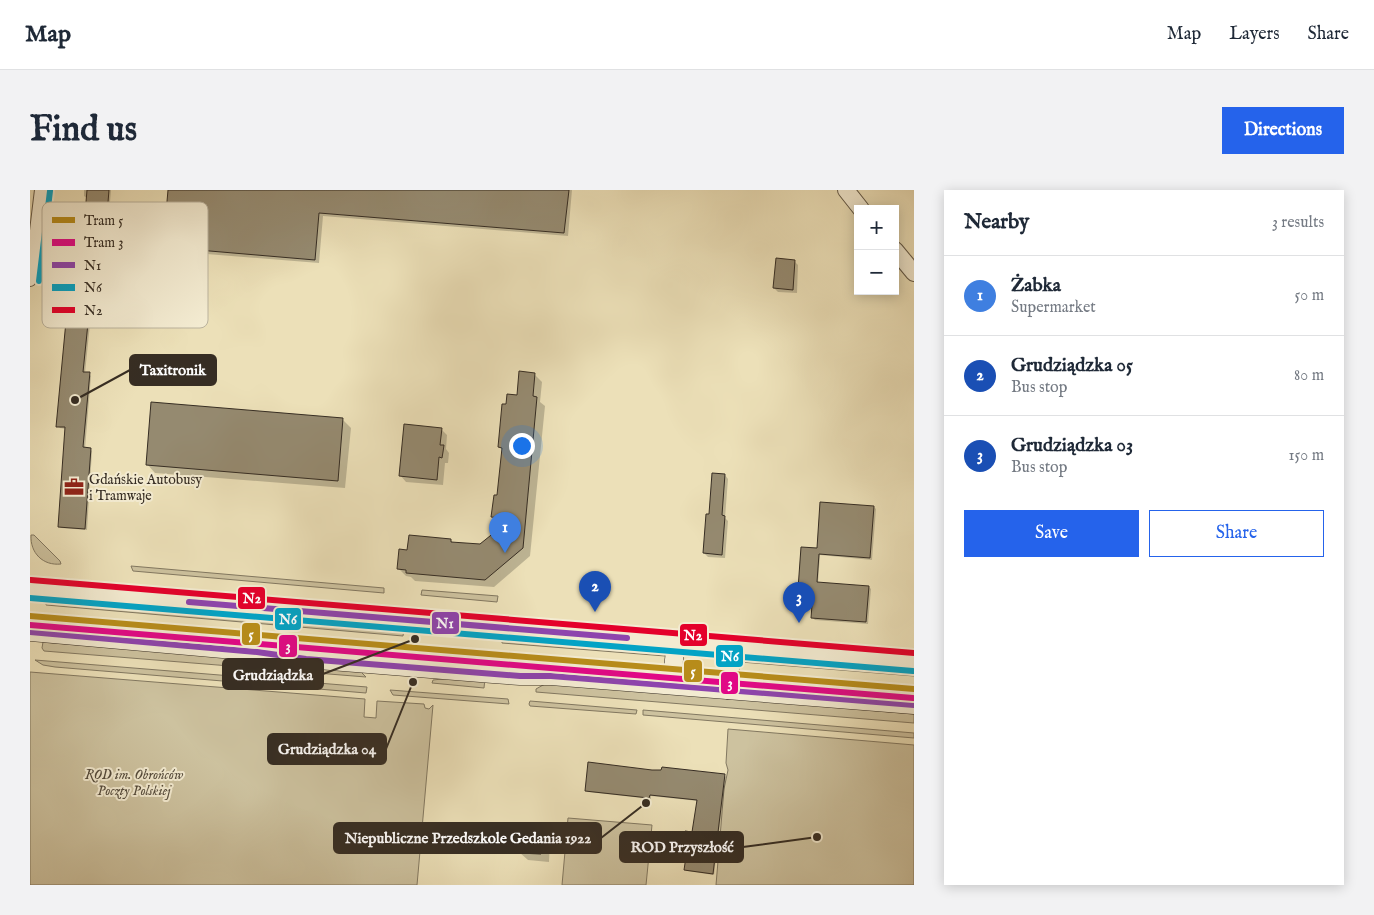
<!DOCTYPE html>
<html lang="en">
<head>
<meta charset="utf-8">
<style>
	body { margin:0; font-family:"IM FELL English",serif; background:#f2f2f3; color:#1f2937 }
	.controls { position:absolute; right:15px; top:15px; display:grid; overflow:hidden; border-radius:0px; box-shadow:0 2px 12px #0003 }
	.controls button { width:45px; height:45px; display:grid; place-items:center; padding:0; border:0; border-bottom:1px solid #e0e1e3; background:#fff; color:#1f2937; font:25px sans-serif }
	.you { position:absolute; left:491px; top:255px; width:18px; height:18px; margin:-12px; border:4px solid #fff; border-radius:50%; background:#1a73e8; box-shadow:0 0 0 8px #1a73e833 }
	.badge { display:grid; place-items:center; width:32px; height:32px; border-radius:50%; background:#2563eb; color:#fff; font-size:16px; font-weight:700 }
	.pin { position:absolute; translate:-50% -41px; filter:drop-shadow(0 1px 2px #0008) }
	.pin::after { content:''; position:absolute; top:26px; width:18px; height:15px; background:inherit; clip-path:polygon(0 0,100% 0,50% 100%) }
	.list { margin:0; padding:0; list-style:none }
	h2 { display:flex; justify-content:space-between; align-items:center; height:65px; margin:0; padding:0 20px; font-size:21px }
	h2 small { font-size:16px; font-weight:400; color:#747a83 }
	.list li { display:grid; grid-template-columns:32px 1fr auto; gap:15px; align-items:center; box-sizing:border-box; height:80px; padding:0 20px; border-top:1px solid #e0e1e3 }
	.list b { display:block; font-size:19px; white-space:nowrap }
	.list p { margin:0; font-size:16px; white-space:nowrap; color:#747a83 }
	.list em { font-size:16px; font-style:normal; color:#747a83 }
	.actions { display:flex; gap:10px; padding:15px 20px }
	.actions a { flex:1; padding:11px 0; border:1px solid #2563eb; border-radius:0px; text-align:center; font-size:18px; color:#2563eb }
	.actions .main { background:#2563eb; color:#fff }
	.map { position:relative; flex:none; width:884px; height:695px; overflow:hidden; border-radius:0px }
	header { display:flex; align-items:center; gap:30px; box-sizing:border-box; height:70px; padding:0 25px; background:#fff; border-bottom:1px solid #e0e1e3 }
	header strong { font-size:24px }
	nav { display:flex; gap:28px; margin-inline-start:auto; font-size:18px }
	.intro { display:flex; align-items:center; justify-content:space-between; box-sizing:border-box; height:120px; padding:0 30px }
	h1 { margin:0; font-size:35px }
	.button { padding:12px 22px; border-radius:0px; background:#2563eb; color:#fff; font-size:18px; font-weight:700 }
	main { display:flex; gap:30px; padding:0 30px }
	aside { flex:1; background:#fff; border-radius:0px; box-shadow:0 2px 12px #0003 }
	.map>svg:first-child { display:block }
</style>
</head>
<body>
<header>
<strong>Map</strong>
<nav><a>Map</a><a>Layers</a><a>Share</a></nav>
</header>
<div class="intro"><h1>Find us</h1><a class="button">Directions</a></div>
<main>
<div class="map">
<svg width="884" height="695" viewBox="0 0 884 695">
	<rect width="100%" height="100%" fill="#ece0b8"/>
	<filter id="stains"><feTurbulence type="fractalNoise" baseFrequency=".004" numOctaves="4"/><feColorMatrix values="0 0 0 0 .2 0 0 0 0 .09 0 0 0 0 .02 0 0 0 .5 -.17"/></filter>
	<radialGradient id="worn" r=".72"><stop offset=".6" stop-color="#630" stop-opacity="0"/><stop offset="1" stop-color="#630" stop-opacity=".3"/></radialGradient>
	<g fill="#cdc29f" stroke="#827861">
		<path d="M1 345H4L30 371 31 374C13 376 0 363 1 345Z"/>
		<path d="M101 376 354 398V403L103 381Z"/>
		<path d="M392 400 468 406 467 412 391 405Z"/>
		<path d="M16 408 374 439 373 446 16 415Z"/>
		<path d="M14 431 372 461 371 465 354 464 321 467 272 464 232 454 13 435Z"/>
		<path d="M472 446 630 460 635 466 472 453Z"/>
		<path d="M13 452 324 478 331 482 336 487 14 461 12 458Z"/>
		<path d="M718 467 884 480V486L711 472 714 468Z"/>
		<path d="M471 468 624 481 618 485H612L526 477 470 481Z"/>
		<path d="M5 470 337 497 336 503 25 477 13 475Z"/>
		<path d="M0 482 335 509 334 527 346 528 347 511 394 514 395 518 399 519 403 515 387 695H0Z"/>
		<path d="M429 487 455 488 454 498 402 493 403 490Z"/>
		<path d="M712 488 884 502V507L722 494 715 491Z"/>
		<path d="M519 493 884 524V533L506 502V499L513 495Z"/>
		<path d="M360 500 478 509 479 514 363 505Z"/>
		<path d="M500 511 607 520 606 524 500 516 499 514Z"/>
		<path d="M613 520 884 543V548L613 525Z"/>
		<path d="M698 539 884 555V695H686L694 599 698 580 696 573Z"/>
		<path d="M538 628 622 635 616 695H532Z"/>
	</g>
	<g fill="#0003">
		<path d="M54 0H81L70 135 60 134 55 183 59 184 61 186 55 259H60L62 261 57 340 31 338 29 336 36 239 30 238 28 236 47 133 57 8 54 6Z"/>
		<path d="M139 0H542L538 46 293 26 289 73 139 61 135 57Z"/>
		<path d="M764 71 768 75 767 103 748 102 744 98Z"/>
		<path d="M504 184 512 192 510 212 515 216 500 366 464 397 385 391 381 387 376 386 368 378 379 361 420 350 424 353 451 356 475 335 471 334 463 326 468 306 473 260 469 257 477 216 488 206Z"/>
		<path d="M313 230 321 238 315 298 125 283 117 274Z"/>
		<path d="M411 239 417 245 416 259 419 263 418 273H415L413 295 376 292 370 285Z"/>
		<path d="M695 285 698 289 695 328 698 331 695 368 678 367 674 363 680 326Z"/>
		<path d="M844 317 846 319 842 370 790 365 788 393 839 397 841 399 838 434 785 430 783 428 784 416 770 415 768 413 788 360Z"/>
		<path d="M622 581 694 585 696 587 684 685 657 681 656 680 658 661 654 659 663 644 668 611 621 606V609L558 602 556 600Z"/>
		<path d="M512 642 520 650 519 672 498 670 489 662Z"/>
	</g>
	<g fill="#958a70" stroke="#362d23">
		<path d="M57 0H79L68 134 58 133 53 182H60L53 257 61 258 55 339 28 337 35 237H26L36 131 46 132Z"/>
		<path d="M138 0H539L534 43 289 23 285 70 133 57Z"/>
		<path d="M746 68 765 70 763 100 743 98Z"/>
		<path d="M489 181 505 183 503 206 507 207 493 358 455 390 376 383V380L367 379 369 359 377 360 379 345 421 349V352L450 354 481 329 461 327 464 305H467L472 258 468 257 472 214H476L477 204 487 205Z"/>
		<path d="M121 212 313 228 308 291 116 275Z"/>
		<path d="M374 234 412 238 410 255H414L413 262 412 268 409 267 407 290 369 286Z"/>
		<path d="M682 283 695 284 692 325 695 326 692 365 673 363 676 324H679Z"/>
		<path d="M790 312 844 316 840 368 789 364 787 392 839 396 836 432 781 428 782 415 767 413 771 357 787 358Z"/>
		<path d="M558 572 622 580H631L632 577 695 584 683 684 654 680 657 660 653 659 655 641 662 642 667 610 620 605 619 608 555 601Z"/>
		<path d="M490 639 513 641 511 664 488 663Z"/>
	</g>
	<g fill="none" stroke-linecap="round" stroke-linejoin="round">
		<defs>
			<path id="minor" d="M0 90 11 0"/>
			<g id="tertiary">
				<path d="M816 0 831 19"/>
				<path d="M865 60 884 83"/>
			</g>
			<g id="secondary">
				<path d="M0 399 884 472"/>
				<path d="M0 442 227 462 276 469 463 484 490 486H521L884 515"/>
				<path d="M641 495 646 453"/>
				<path d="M698 500 702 457"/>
			</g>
		</defs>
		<use href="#minor" stroke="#645a48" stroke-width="14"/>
		<use href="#tertiary" stroke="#645a48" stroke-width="18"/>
		<use href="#secondary" stroke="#362d23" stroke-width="19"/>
		<use href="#minor" stroke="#f3ebd1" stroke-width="12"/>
		<use href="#tertiary" stroke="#f3ebd1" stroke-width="16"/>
		<use href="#secondary" stroke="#f3ebd1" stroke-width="18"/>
		<defs>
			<g id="bus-1">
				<path d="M159 412 597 448"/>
				<path d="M0 442 227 462 276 469 490 486H521L884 515"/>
			</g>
			<g id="bus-2">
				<path d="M9 91 20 1"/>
				<path d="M0 408 883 481"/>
			</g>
			<path id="bus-3" d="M1 390 884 463"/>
		</defs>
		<use href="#bus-1" stroke="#f3ebd1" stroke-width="10"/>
		<use href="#bus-2" stroke="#f3ebd1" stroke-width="10"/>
		<use href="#bus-3" stroke="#f3ebd1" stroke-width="10"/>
		<use href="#bus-1" stroke="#8e44ad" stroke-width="6"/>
		<use href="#bus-2" stroke="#03a3c5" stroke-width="6"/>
		<use href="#bus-3" stroke="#e4002b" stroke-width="6"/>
		<defs>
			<path id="tram-1" d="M0 426 884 499"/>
			<path id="tram-2" d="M0 435 883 508"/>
		</defs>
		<use href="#tram-1" stroke="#f3ebd1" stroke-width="10"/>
		<use href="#tram-2" stroke="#f3ebd1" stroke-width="10"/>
		<use href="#tram-1" stroke="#b78c1a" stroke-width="6"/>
		<use href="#tram-2" stroke="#e10886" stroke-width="6"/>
	</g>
	<defs>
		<symbol id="office-bare" viewBox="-9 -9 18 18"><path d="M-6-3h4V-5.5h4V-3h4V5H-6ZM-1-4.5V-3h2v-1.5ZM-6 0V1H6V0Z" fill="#8f2418" stroke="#f3ebd1" stroke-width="2.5" paint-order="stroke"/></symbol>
	</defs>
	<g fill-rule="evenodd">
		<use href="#office-bare" x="30" y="283" width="28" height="28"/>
	</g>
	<g text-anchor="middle" stroke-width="4" stroke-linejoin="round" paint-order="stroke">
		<g font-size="14" fill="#362d23" stroke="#f3ebd1" text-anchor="start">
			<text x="59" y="294">Gdańskie Autobusy<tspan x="59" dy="16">i Tramwaje</tspan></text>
		</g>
		<g font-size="14" font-style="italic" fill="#544b3c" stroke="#f3ebd1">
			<text x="104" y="589">ROD im. Obrońców<tspan x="104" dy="16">Poczty Polskiej</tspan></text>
		</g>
	</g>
	<rect x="12" y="12" width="166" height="126" rx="8" fill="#f3ebd1" stroke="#bab29d" stroke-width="1"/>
	<rect x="22" y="27" width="23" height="6" fill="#b78c1a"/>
	<rect x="22" y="49" width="23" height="7" fill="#e10886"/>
	<rect x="22" y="72" width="23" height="6" fill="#8e44ad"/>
	<rect x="22" y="94" width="23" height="7" fill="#03a3c5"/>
	<rect x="22" y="117" width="23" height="6" fill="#e4002b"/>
	<g font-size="14" fill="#362d23">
		<text x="54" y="35">Tram 5</text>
		<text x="54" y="57">Tram 3</text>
		<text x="54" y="80">N1</text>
		<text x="54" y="102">N6</text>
		<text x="54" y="125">N2</text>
	</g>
	<path fill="none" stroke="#362d23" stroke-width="2" d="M45 210L100 180M385 449L293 484M383 492L356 559M616 613L571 648M787 647L713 657"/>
	<g fill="#362d23" stroke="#f3ebd1" stroke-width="2">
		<circle cx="45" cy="210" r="5"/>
		<circle cx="385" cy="449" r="5"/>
		<circle cx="383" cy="492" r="5"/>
		<circle cx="616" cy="613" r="5"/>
		<circle cx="787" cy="647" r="5"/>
	</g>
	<g fill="#362d23" stroke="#362d23" stroke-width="2">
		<rect x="100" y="165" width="86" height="30" rx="5"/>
		<rect x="193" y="469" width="100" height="30" rx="5"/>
		<rect x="238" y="544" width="118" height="30" rx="5"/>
		<rect x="304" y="633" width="267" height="30" rx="5"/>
		<rect x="590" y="642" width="123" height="30" rx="5"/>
	</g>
	<g font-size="15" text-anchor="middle" font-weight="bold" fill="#fff">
		<text x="143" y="185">Taxitronik</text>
		<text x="243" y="490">Grudziądzka</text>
		<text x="297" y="564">Grudziądzka 04</text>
		<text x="438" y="653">Niepubliczne Przedszkole Gedania 1922</text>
		<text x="652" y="662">ROD Przyszłość</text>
	</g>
	<g stroke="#f3ebd1" stroke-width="2">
		<rect x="207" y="396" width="29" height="24" rx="5" fill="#e4002b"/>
		<rect x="244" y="417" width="28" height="24" rx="5" fill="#03a3c5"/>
		<rect x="401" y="421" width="29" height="24" rx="5" fill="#8e44ad"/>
		<rect x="211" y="432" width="20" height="24" rx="5" fill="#b78c1a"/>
		<rect x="649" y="433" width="29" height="24" rx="5" fill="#e4002b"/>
		<rect x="248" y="444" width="20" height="24" rx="5" fill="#e10886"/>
		<rect x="685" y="454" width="29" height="24" rx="5" fill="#03a3c5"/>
		<rect x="653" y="469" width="20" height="24" rx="5" fill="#b78c1a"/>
		<rect x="690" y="481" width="19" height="24" rx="5" fill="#e10886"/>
	</g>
	<g font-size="14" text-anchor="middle" font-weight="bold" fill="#fff">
		<text x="222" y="413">N2</text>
		<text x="258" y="434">N6</text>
		<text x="415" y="438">N1</text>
		<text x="221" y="449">5</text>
		<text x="663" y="450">N2</text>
		<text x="258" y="461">3</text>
		<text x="700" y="471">N6</text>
		<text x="663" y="486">5</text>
		<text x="700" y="498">3</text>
	</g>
	<rect width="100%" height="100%" filter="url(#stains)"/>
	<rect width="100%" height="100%" fill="url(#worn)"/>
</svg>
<div class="controls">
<button>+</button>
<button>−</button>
</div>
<div class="you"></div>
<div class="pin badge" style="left:475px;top:363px;background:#3f7fe0">1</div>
<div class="pin badge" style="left:565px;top:422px;background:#1a4fb4">2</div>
<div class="pin badge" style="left:769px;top:433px;background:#1a4fb4">3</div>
</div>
<aside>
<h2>Nearby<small>3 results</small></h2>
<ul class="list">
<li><span class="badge" style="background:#3f7fe0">1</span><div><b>Żabka</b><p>Supermarket</p></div><em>50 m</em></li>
<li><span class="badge" style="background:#1a4fb4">2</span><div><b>Grudziądzka 05</b><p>Bus stop</p></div><em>80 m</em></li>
<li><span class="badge" style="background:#1a4fb4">3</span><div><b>Grudziądzka 03</b><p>Bus stop</p></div><em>150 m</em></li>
</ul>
<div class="actions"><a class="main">Save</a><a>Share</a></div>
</aside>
</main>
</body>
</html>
